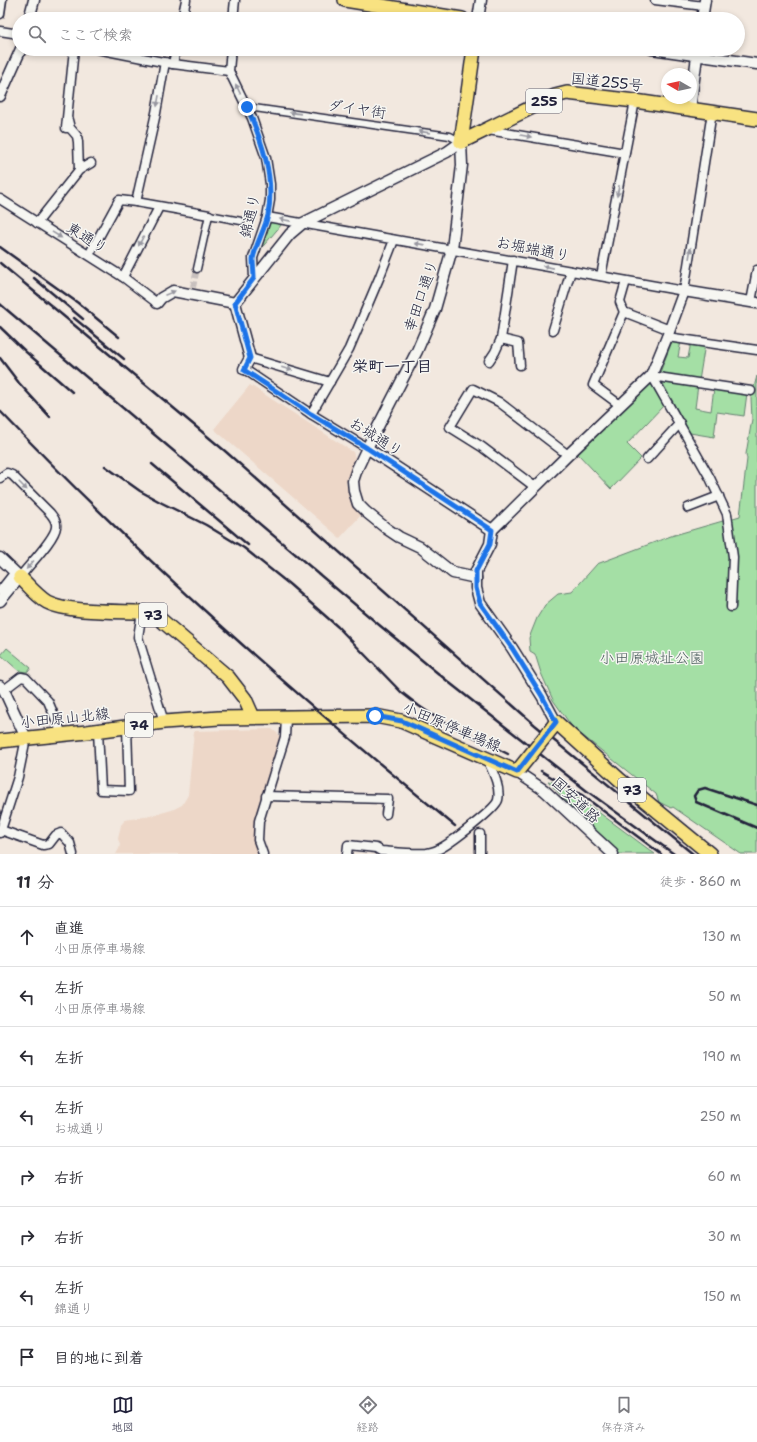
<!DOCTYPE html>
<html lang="ja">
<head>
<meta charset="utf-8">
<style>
	body { margin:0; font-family:"Shantell Sans","Klee One",sans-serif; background:#f7f7f7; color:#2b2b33 }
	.compass { position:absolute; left:661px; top:68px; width:36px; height:36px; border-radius:50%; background:#fff; box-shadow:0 2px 6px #0003; rotate:279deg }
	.stop { position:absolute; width:12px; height:12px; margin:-9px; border:3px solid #1a73e8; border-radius:50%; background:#fff }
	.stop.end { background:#1a73e8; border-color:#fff; box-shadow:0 1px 4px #0008 }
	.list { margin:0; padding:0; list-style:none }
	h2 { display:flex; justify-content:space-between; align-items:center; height:52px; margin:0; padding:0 16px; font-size:17px }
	h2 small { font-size:13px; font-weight:400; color:#7c7c81 }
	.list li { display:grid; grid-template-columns:26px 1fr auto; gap:12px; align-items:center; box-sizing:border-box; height:60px; padding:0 16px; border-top:1px solid #e1e1e2 }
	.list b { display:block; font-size:15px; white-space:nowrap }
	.list p { margin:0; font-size:13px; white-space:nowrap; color:#7c7c81 }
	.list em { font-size:13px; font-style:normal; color:#7c7c81 }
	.icon { flex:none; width:22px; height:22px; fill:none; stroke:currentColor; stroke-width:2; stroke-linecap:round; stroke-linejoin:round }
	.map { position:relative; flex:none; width:757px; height:854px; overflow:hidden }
	.search { position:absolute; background:#fff; box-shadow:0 2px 6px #0003; left:12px; right:12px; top:12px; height:44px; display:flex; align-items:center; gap:10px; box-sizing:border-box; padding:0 14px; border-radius:22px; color:#7c7c81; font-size:15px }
	.sheet { height:532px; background:#fff }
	nav { display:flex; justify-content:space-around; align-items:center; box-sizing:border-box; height:56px; border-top:1px solid #e1e1e2; background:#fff; font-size:11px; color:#7c7c81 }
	nav a { display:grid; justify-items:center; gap:2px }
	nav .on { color:#22223b }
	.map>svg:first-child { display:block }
</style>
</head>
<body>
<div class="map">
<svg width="757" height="854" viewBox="0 0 757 854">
	<rect width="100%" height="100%" fill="#f2e8df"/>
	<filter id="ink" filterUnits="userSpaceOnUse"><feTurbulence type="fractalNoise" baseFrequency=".025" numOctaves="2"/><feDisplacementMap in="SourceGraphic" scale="8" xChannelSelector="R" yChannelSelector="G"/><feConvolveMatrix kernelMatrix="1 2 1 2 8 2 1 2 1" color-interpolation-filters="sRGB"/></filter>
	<g filter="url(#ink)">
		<g fill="#edd7c8">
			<path d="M250 385 353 452 355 458 346 483 350 500 362 514 340 538 214 429Z"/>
			<path d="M272 729 282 737 263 800 261 854H116L119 849 120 844 118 839 121 825 125 820 150 816 172 810 182 805 188 795 194 731Z"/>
		</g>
		<g fill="#a4dfa5" stroke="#638070">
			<path d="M269 221 282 224 259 251Z"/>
			<path d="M673 339 681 341 678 357 688 358 691 342 705 344 699 381 659 375Z"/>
			<path d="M757 376V854H741L673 807 671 808 659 802 656 794 573 728 553 700 541 673 535 654 530 651 529 638 537 618 545 605 558 594 572 592 597 564 671 536 740 516 747 459 746 454 752 419 751 398Z"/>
			<path d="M661 380 698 385 695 408 711 411 714 388 747 393 744 416 717 412 714 437 690 433Z"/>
			<path d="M651 383 664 405 627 444 641 458 611 489 578 454Z"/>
			<path d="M7 648 31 668 28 672 19 671 1 655Z"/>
			<path d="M548 781 553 782 597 811 655 854H620L583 820Z"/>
		</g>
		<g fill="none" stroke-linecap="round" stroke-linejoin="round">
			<path stroke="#c8c0be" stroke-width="6" stroke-dasharray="6 3" stroke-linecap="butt" d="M193 287 197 269"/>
			<defs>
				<g id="pedestrian">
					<path d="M247 107 450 136 461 142"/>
					<path d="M197 269 209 215 241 221"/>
				</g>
				<g id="minor">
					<path d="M655 0 704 6"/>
					<path d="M0 14 2 0"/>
					<path d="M182 19 186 0"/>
					<path d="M233 19 235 0"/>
					<path d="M0 31 19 34"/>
					<path d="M97 49 173 64 176 49"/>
					<path d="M231 49 229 71 252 118 266 158 270 184V200L267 217 253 258 254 278"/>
					<path d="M173 64 229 71"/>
					<path d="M68 120 70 128 77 136 78 142 79 170"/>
					<path d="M66 128 74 49"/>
					<path d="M488 130 625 153"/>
					<path d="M0 199 123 277 157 303"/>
					<path d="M136 202 156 113 165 62"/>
					<path d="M267 217 684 291 712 112"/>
					<path d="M37 223 79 170 91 163"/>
					<path d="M89 255 119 200 136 202 209 215"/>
					<path d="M513 260 501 339 518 343 520 365"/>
					<path d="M601 276 635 101"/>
					<path d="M123 277 159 207"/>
					<path d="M751 302 757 270"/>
					<path d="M624 312 620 302 626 281"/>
					<path d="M553 330 571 271"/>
					<path d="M667 337 757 350"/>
					<path d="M250 358 330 382"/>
					<path d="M489 361 495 352 501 339"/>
					<path d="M244 369 311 414 367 448"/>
					<path d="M651 376 655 381 710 478 727 514 733 557 731 607"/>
					<path d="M651 376 751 391"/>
					<path d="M620 405 593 385 624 312 670 330"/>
					<path d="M311 414 349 349 380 276 394 240"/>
					<path d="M647 459 680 423"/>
					<path d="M0 478 7 473 12 475 50 513C53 517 57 521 56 527 55 539 28 566 20 577"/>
					<path d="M535 487 482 447 450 427 473 389 499 402 568 455"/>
					<path d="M688 508 719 496"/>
					<path d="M0 591 15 572"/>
					<path d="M142 612 138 637 164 722"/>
					<path d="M4 690 21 677 26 678 48 701 62 734"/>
					<path d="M98 731 101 790 129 791 127 727"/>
					<path d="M266 796 388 799 386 814"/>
					<path d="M1 830 43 845 49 844 56 835 61 833 70 843 73 854"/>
					<path d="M0 833 18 777 26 738"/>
					<path d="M263 854 258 840 259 821 285 737 286 718"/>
					<path d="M347 854 348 845 376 848 381 851C395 852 413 854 427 853 431 852 436 851 439 849 448 845 496 809 498 800 501 787 492 770 487 759"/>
					<path d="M480 854V834"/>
				</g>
				<g id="tertiary">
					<path d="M29 19 34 0"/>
					<path d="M478 19 481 0"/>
					<path d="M702 19 705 0"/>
					<path d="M652 49 757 64"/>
					<path d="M0 96 21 49"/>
					<path d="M690 109 698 49"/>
					<path d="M461 142 462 165 452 249 435 309 417 351 367 448 357 469 353 481 354 491 358 504 366 512 387 529 399 537 420 547 453 573 476 578"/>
					<path d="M157 303 161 298 173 291 235 303"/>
					<path d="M235 303 290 234 303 223 447 152 461 142"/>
					<path d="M235 303 250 358 244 369"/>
					<path d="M367 448 492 530"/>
					<path d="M0 558 20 577 0 601"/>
					<path d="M0 686 4 690 26 738"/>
					<path d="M556 722 542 696 512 648 480 603 476 588V571L490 544 492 530 568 455 651 376 667 337 684 291 757 303"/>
					<path d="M517 772 544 790 613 854"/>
				</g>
				<g id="primary">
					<path d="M20 577C28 585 37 596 47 602 68 613 118 611 142 612L152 614 160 619 228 677 245 699 253 717"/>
					<path d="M552 728 556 722 620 780 710 854"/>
					<path d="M0 741 87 732 164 722 219 718 375 716 401 721 517 772 519 769"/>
				</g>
				<g id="trunk">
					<path d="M345 0 462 19"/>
					<path d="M461 142 555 96 567 93 635 101 757 119"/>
					<path d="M461 142 474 49"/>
				</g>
			</defs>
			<use href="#pedestrian" stroke="#22223b" stroke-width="9"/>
			<use href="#minor" stroke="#22223b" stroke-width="11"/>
			<use href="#tertiary" stroke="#22223b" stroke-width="13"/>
			<use href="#primary" stroke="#22223b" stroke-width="16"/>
			<use href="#trunk" stroke="#22223b" stroke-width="16"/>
			<use href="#pedestrian" stroke="#f6f6f2" stroke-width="6"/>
			<use href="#minor" stroke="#f6f6f2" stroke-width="8"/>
			<use href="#tertiary" stroke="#f6f6f2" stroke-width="10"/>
			<use href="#primary" stroke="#f8e281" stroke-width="13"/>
			<use href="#trunk" stroke="#f8e281" stroke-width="13"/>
			<g stroke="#22223b" stroke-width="2.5">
				<path d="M0 247 78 303 119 337"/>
				<path d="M0 263 225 451 535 725 693 854"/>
				<path d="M34 278 83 319"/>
				<path d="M0 304 378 624 451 684 587 791 674 854"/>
				<path d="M74 318 124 359"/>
				<path d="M0 327 26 352 72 392"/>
				<path d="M0 358 19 383 50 417"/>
				<path d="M0 411C142 560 295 695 455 826"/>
				<path d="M152 464 248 545"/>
				<path d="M105 466 140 491 162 503 206 525 244 548 289 584 338 627 401 692 419 706 440 720 508 754"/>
				<path d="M541 771 582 795 661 854"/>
				<path d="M757 805 705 788 698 790 694 796 696 802 757 828"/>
			</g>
			<defs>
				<path id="primary-bridge" d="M519 769 552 728"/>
			</defs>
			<use href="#primary-bridge" stroke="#22223b" stroke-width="16" stroke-linecap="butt"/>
			<use href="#primary-bridge" stroke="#f8e281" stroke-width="13"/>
		</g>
		<defs><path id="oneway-solid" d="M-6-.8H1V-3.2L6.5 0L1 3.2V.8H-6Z"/></defs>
		<g fill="#9797a0">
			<use href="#oneway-solid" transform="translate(238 89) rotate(-116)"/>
			<use href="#oneway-solid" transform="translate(158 101) rotate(100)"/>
			<use href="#oneway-solid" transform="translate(295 113) rotate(-172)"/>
			<use href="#oneway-solid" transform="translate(424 132) rotate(-172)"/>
			<use href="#oneway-solid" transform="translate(526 136) rotate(10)"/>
			<use href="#oneway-solid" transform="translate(618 191) rotate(101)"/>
			<use href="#oneway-solid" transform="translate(285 220) rotate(-169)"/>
			<use href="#oneway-solid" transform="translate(57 235) rotate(32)"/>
			<use href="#oneway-solid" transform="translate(141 241) rotate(117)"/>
			<use href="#oneway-solid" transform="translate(420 244) rotate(-171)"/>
			<use href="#oneway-solid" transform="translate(690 253) rotate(-81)"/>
			<use href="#oneway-solid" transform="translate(548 267) rotate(-169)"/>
			<use href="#oneway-solid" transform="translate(170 293) rotate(-22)"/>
			<use href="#oneway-solid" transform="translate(287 369) rotate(16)"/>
			<use href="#oneway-solid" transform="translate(23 486) rotate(45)"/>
			<use href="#oneway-solid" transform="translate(30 565) rotate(131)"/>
		</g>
	</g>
	<g fill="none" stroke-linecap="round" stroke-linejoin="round" filter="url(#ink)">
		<path stroke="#1a73e8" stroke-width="5" d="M247 107C262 141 275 177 268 215 265 229 255 246 253 259 253 265 254 272 254 278L235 303 250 358 244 370 311 414 367 448 492 530 490 544 476 571V588L480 603 512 648 542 696 556 722 517 772 402 721 375 716"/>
	</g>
	<g text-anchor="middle" stroke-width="3" stroke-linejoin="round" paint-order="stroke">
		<g fill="#f6f6f2" stroke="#626272" stroke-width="1">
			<rect x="526" y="89" width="36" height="24" rx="3"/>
			<rect x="139" y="603" width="28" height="24" rx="3"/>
			<rect x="125" y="713" width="28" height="24" rx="3"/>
			<rect x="618" y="778" width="28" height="24" rx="3"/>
		</g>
		<g font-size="14" font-weight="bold" fill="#22223b">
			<text x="544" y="106">255</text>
			<text x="153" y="620">73</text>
			<text x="139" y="730">74</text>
			<text x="632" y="795">73</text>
		</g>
		<g font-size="15" fill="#22223b" stroke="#f6f6f2">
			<text transform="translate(607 82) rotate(6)" y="5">国道255号</text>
			<text transform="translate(357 109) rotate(8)" y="5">ダイヤ街</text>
			<text transform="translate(250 216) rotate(-77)" y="5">錦通り</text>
			<text transform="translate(87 238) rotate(32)" y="5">東通り</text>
			<text transform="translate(533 249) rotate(11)" y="5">お堀端通り</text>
			<text transform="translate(421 296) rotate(-71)" y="5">幸田口通り</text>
			<text transform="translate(376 437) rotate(32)" y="5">お城通り</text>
			<text transform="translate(65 718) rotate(-6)" y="5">小田原山北線</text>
			<text transform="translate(452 727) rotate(23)" y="5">小田原停車場線</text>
			<text transform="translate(576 800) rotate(43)" y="5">国安道路</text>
		</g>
		<g font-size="15" fill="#495b5b" stroke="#f6f6f2">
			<text x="652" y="663">小田原城址公園</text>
		</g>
		<g font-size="16" font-weight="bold" fill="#22223b" stroke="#f6f6f2">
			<text x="392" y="372">栄町一丁目</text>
		</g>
	</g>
</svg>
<svg class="compass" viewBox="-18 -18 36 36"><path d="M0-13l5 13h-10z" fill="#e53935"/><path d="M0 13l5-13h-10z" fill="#7c7c81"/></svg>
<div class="stop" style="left:375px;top:716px"></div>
<div class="stop end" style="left:247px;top:107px"></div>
<div class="search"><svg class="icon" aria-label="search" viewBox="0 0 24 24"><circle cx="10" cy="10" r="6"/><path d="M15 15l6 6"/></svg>ここで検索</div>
</div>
<section class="sheet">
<h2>11 分<small>徒歩 · 860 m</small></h2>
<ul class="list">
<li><svg class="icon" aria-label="ahead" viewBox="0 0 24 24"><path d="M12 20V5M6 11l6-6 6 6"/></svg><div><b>直進</b><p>小田原停車場線</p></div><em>130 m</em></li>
<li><svg class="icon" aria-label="left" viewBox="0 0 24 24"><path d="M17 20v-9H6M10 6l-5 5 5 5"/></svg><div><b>左折</b><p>小田原停車場線</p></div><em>50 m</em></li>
<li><svg class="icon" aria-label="left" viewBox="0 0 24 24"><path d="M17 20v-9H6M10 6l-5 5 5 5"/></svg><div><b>左折</b></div><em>190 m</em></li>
<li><svg class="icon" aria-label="left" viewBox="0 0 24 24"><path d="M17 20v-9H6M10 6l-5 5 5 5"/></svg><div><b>左折</b><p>お城通り</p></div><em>250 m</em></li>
<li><svg class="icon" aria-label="right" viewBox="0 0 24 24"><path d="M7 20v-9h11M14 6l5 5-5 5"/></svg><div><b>右折</b></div><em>60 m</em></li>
<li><svg class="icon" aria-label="right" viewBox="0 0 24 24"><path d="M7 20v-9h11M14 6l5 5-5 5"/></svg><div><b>右折</b></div><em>30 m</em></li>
<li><svg class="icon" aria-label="left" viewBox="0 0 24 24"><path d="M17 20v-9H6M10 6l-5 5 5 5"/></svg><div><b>左折</b><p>錦通り</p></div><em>150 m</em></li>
<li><svg class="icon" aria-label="arrive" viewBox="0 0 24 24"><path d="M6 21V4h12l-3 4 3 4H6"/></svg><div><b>目的地に到着</b></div></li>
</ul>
</section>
<nav>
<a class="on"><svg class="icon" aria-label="map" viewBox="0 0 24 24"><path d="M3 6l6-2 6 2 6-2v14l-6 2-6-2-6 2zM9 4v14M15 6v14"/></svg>地図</a>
<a><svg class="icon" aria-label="directions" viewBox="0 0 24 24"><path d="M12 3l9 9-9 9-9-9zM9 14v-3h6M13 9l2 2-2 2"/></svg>経路</a>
<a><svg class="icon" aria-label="saved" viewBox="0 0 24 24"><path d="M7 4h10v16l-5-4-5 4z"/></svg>保存済み</a>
</nav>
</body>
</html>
